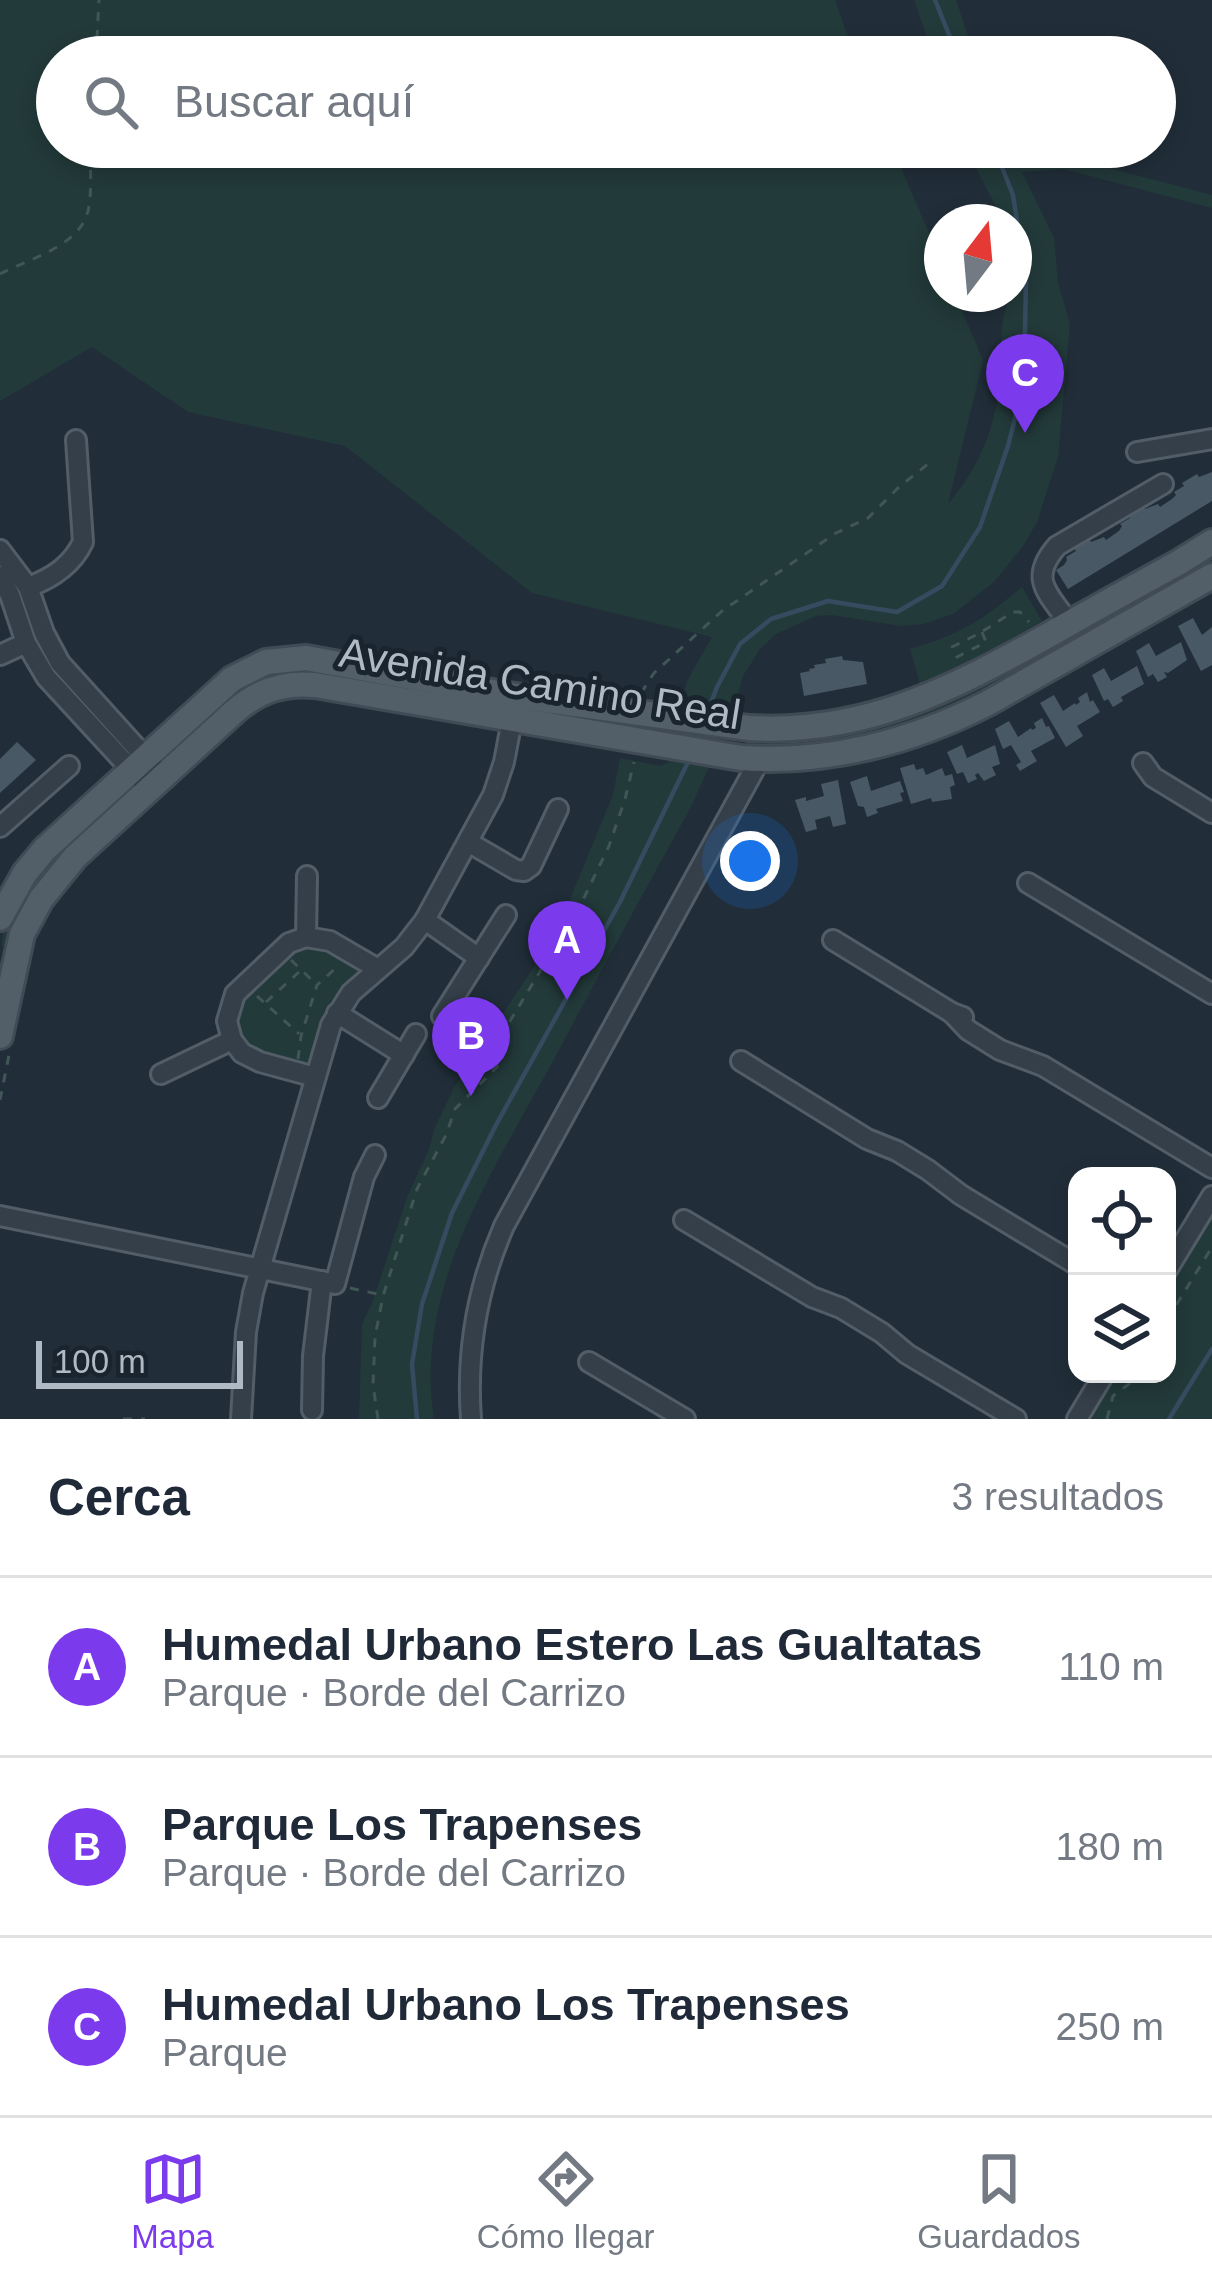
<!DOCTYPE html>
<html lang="es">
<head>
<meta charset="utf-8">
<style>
	body { margin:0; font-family:Helvetica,sans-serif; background:#f6f6f7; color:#1f2937 }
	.controls { position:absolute; right:36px; bottom:36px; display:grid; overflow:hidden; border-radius:24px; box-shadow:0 6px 18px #0003 }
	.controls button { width:108px; height:108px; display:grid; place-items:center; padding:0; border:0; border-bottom:3px solid #e0e1e3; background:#fff; color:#1f2937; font:60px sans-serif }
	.compass { position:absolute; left:924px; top:204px; width:108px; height:108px; border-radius:50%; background:#fff; box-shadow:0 6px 18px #0003; rotate:16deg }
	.scale { position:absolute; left:36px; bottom:30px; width:207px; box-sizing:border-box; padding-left:12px; border:6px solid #afbac5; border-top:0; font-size:33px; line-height:42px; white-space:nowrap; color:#afbac5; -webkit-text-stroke:9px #1a242e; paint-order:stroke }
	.you { position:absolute; left:750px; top:861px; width:42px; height:42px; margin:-30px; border:9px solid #fff; border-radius:50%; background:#1a73e8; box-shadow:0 0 0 18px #1a73e833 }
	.badge { display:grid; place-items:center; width:78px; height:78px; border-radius:50%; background:#7c3aed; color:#fff; font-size:39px; font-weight:700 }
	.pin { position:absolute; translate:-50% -99px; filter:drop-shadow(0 3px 6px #0008) }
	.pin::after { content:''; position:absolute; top:63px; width:42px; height:36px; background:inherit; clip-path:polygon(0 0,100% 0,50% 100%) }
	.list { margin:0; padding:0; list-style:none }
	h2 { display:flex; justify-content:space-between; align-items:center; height:156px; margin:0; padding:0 48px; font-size:51px }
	h2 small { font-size:39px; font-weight:400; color:#747a83 }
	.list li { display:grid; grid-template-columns:78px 1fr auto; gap:36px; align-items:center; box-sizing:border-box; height:180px; padding:0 48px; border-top:3px solid #e0e1e3 }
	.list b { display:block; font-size:45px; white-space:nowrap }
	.list p { margin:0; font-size:39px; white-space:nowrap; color:#747a83 }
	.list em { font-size:39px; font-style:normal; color:#747a83 }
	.icon { flex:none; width:66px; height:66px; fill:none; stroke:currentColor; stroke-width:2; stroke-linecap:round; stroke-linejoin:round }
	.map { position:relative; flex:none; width:1212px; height:1419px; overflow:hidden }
	.search { position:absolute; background:#fff; box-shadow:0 6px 18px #0003; left:36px; right:36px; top:36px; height:132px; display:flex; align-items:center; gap:30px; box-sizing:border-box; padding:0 42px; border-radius:66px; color:#747a83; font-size:45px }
	.sheet { height:696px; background:#fff }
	nav { display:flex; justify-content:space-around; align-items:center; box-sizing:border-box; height:168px; border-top:3px solid #e0e1e3; background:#fff; font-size:33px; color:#747a83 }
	nav a { display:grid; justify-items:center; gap:6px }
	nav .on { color:#7c3aed }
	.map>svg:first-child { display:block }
</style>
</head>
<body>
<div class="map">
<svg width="1212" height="1419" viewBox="0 0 1212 1419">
	<rect width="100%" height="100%" fill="#212e39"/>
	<g fill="#233a3a">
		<path d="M0 0H835L855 57H57V147H892L942 263V294H955L983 360 948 504C983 463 998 420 1001 367 1002 339 999 321 1011 294H1014L1019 263 1014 246V222H1004L965 147H1008L1015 161 1048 157 1078 160 1212 195V208L1063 169 1022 172 1054 238 1058 283 1070 324 1058 457 1037 522 1023 546 995 581 953 614 923 624 901 626 831 615 816 616 776 634 760 649 743 676 733 712 720 734 709 767 691 807C644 891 599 975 554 1059 495 1169 413 1287 434 1419H359L362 1324 373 1301 407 1197 430 1147 434 1129 455 1086 555 935 613 795 620 758 661 766 669 762 687 681 712 637 532 593 345 446 188 412 92 347 0 401Z"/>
		<path d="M914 0H956L975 57H934Z"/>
		<path d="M1212 551V568L1036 663 1032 657Z"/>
		<path d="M1022 587 1042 621C1002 644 963 668 920 684L910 649C960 635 983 620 1022 587Z"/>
		<path d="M1019 664 1025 673 944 715 863 741 779 748 783 743 795 738Z"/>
		<path d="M125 787 133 794 7 948 2 946C0 898 91 819 125 787Z"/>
		<path d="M318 943 356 961 360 974 328 1004 308 1064 301 1067 258 1056 242 1045 234 1031 239 998 294 947Z"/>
		<path d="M1212 1210V1419H1085L1111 1374H1167V1282Z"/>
	</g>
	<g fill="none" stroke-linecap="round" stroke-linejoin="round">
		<g stroke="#354c60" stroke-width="4.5">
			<path d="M935 0 958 57"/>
			<path d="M706 716 717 687 740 644 771 619 828 601 897 612 942 586 980 527 1008 446 1024 383 1026 280 1013 195 994 147"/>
			<path d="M417 1419 412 1364 422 1304 452 1213 496 1125 620 902 689 760"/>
			<path d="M1169 1419 1212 1349"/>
		</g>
	</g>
	<g fill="#495865">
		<path d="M1212 472V501L1068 589 1056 570 1064 565 1067 560 1066 557 1076 551 1074 548 1089 539 1091 542 1104 537 1106 540 1119 531 1122 526 1120 524 1130 518 1128 515 1143 505 1145 509 1158 504 1160 507 1172 499 1176 495 1174 492 1184 486 1182 483 1197 474 1199 477Z"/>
		<path d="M1193 618 1202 635 1212 627V665L1201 671 1178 626Z"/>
		<path d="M1181 642 1187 660 1168 673 1164 672 1167 677 1158 682 1153 674 1148 677 1136 651 1149 643 1156 656Z"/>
		<path d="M842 656 843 660 863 662 867 684 804 696 800 673 810 671 809 669 815 668 814 665 826 663 825 659Z"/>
		<path d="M1137 666 1144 684 1121 697 1123 701 1113 707 1108 699 1104 701 1092 675 1104 668 1111 681Z"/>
		<path d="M1087 692 1090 702 1093 700 1100 712 1077 726 1083 736 1066 747 1040 703 1054 695 1063 711 1075 703 1076 705 1080 702 1078 698Z"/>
		<path d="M1042 718 1046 727 1049 726 1055 738 1031 751 1037 761 1020 771 1016 765 1021 762 1011 745 1003 749 995 729 1009 721 1018 737 1031 728 1032 730 1036 728 1034 723Z"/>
		<path d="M17 742 36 760 0 793V759Z"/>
		<path d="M962 745 967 758 995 745 1000 764 992 767 996 775 984 781 978 773 975 775 977 779 968 783 963 772 957 774 947 752Z"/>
		<path d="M914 764 916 770 923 768 926 775 942 768 945 776 952 774 955 785 950 787 952 799 932 802 931 798 911 804 900 768Z"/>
		<path d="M867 776 871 791 900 781 904 792 900 793 903 801 876 809 878 813 867 817 864 807 858 806 850 782Z"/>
		<path d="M838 780 846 824 833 827 830 816 815 820 817 829 806 832 795 800 806 797V801L824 796 821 784Z"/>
	</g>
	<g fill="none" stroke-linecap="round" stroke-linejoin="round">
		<defs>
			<g id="minor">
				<path d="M1137 452 1212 439"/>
				<path d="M0 550 28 587 44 633 60 663 164 778"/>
				<path d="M0 576 10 595 26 643 46 677 150 790"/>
				<path d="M28 587C53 578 72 565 83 542L76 440"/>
				<path d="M1069 623C1048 593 1028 579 1057 546L1163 484"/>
				<path d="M0 655 26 643"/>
				<path d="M1143 763 1153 777 1212 813"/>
				<path d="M0 827 69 766"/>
				<path d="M468 842 516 870 524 871 531 866 558 809"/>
				<path d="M1028 883 1212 994"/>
				<path d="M425 920 479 958"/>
				<path d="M306 937 307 876"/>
				<path d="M833 940 952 1013 963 1017"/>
				<path d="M337 1013 404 1055"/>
				<path d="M952 1013 968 1030 1000 1050 1043 1066 1212 1168"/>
				<path d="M442 1016 506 915"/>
				<path d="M741 1061 867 1139 897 1151 928 1170 961 1195 1077 1265"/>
				<path d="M161 1074 232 1040"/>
				<path d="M315 1077 260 1062 242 1053 232 1040 227 1021 235 994 289 943 306 937 330 941 378 969"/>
				<path d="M378 1098 416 1034"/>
				<path d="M0 1216 335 1284 364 1177 375 1155"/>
				<path d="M684 1220 812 1297 841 1308 882 1333 907 1354 1016 1419"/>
				<path d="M1167 1270 1212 1196"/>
				<path d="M589 1362 685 1419"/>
				<path d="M312 1410 313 1356 322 1281"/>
				<path d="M241 1419 246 1332 253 1293 331 1025 351 993 404 947 425 920 493 795 504 762 512 720"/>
				<path d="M471 1419C466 1351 477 1288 504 1226L760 759"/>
				<path d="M1077 1419 1104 1374"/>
			</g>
			<g id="major">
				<path d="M0 918 25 873 45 849 232 679 266 662 306 658 509 695 749 728C863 735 952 689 1047 636 1091 611 1134 587 1178 563L1212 542"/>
				<path d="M0 1036 22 934 41 899 75 857 235 711C259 690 284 682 315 685L741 758C827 764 912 742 988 703L1212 576"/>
			</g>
		</defs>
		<use href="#minor" stroke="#525d67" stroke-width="24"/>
		<use href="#major" stroke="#414b55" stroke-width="30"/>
		<g stroke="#415656" stroke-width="3" stroke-dasharray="9 9" stroke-linecap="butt">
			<path d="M96 57 99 0"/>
			<path d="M0 274C31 258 84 245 89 206 92 187 90 166 90 147"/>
			<path d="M983 631 1013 612H1020L1029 622"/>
			<path d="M982 632 986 642 957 657 952 647Z"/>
			<path d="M641 693 654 673 722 611 836 533 868 518 899 487 933 460"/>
			<path d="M291 960 317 985"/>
			<path d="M257 996 299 1034"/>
			<path d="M266 1002 299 972"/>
			<path d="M298 1059 301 1036 317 985 338 966"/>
			<path d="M0 1100 9 1055"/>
			<path d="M350 1288 382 1295"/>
			<path d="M1167 1320 1212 1247"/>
			<path d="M123 1419H145"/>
			<path d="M378 1419 373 1385 375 1337 383 1296 417 1189 446 1135 455 1109 497 1067 504 1031 582 902 609 846 625 799 634 762"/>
			<path d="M1107 1419 1113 1396 1133 1381 1136 1374"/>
		</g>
		<use href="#minor" stroke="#353f49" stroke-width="18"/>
		<use href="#major" stroke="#525f69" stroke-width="24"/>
	</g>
	<g text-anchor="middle" stroke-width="10" stroke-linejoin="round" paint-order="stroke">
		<g font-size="42" fill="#afbac5" stroke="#1a242e">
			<text transform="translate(540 683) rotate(9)" y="15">Avenida Camino Real</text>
		</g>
	</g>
</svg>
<div class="controls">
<button><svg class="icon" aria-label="locate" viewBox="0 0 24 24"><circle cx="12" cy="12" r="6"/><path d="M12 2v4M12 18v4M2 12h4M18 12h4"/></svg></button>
<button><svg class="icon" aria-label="layers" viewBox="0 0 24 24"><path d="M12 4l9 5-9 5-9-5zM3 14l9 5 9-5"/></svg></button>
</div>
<svg class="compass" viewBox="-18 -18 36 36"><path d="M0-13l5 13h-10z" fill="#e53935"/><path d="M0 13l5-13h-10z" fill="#747a83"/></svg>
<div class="scale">100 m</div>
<div class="you"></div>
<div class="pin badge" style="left:567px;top:1000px">A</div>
<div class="pin badge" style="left:471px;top:1096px">B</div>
<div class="pin badge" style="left:1025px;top:433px">C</div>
<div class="search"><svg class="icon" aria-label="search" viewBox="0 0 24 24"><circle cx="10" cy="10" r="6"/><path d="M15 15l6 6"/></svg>Buscar aquí</div>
</div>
<section class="sheet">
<h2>Cerca<small>3 resultados</small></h2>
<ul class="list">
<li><span class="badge">A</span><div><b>Humedal Urbano Estero Las Gualtatas</b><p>Parque · Borde del Carrizo</p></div><em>110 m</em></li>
<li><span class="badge">B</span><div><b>Parque Los Trapenses</b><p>Parque · Borde del Carrizo</p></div><em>180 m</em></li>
<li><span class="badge">C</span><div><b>Humedal Urbano Los Trapenses</b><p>Parque</p></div><em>250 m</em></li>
</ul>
</section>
<nav>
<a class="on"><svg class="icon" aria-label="map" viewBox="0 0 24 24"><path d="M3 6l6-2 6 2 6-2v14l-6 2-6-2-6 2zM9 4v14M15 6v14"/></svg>Mapa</a>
<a><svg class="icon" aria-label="directions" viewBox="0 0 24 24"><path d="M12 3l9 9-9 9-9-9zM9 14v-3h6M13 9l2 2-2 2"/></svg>Cómo llegar</a>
<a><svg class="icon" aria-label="saved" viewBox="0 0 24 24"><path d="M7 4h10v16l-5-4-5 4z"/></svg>Guardados</a>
</nav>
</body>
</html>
